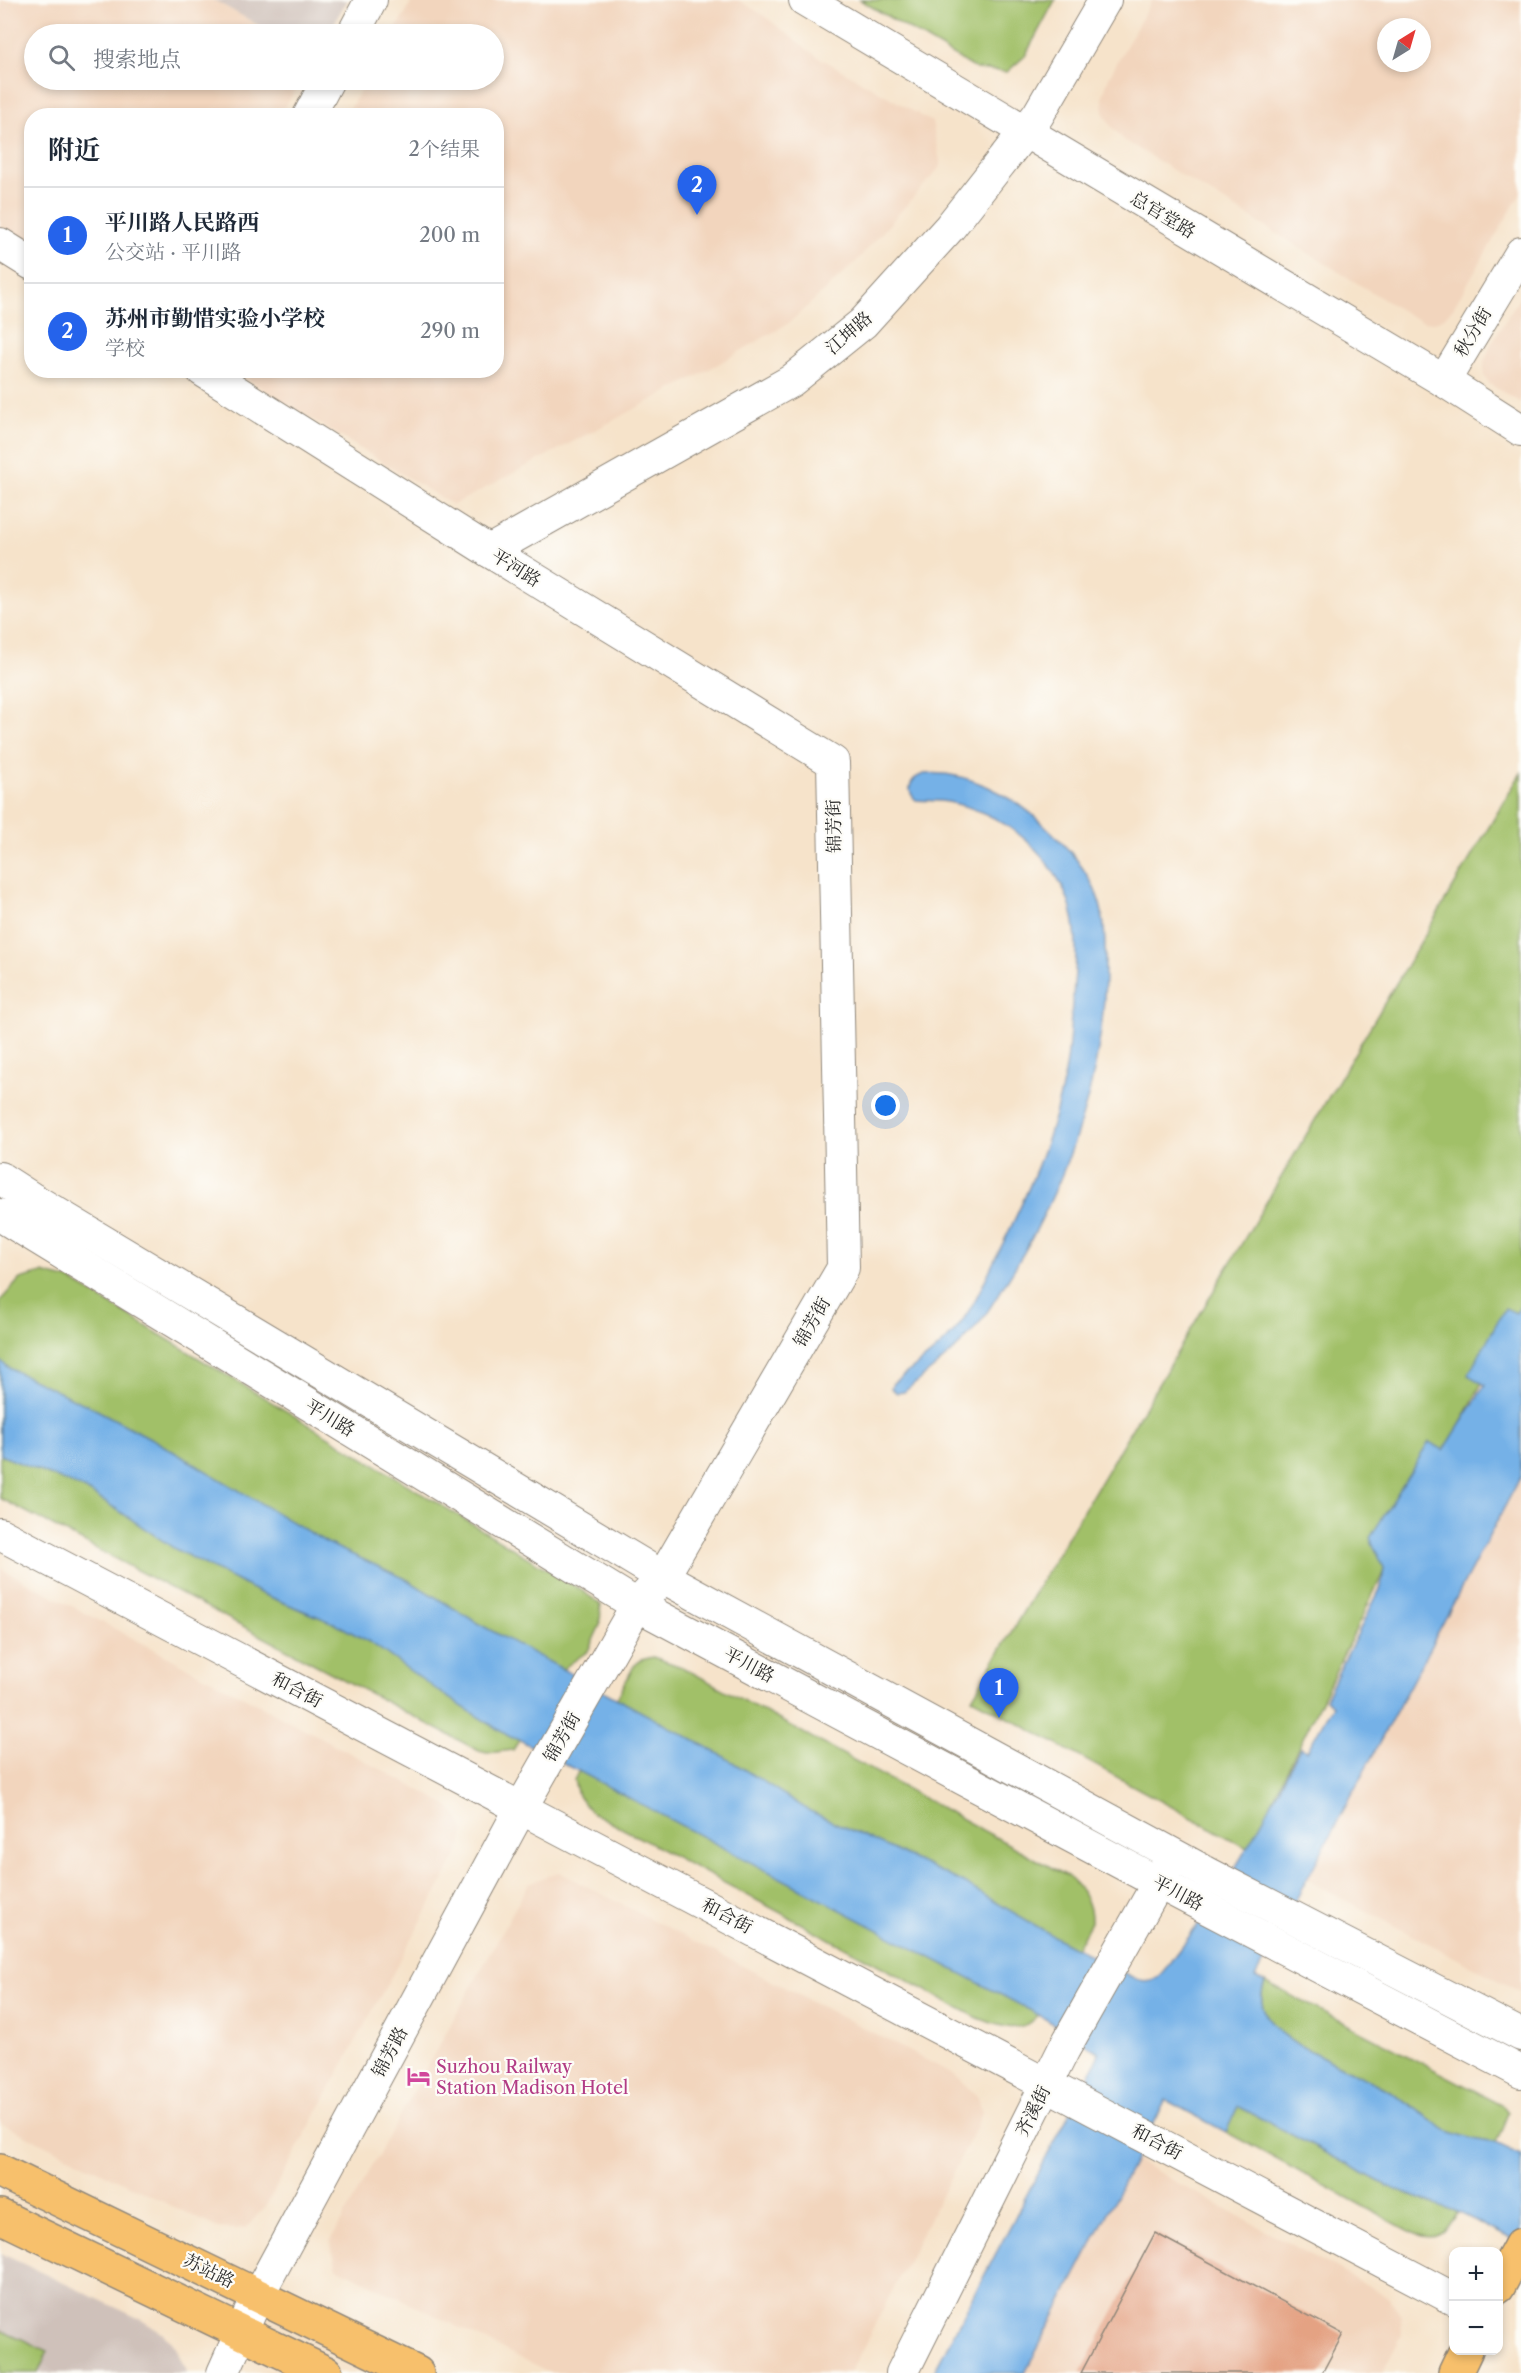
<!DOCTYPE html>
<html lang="zh">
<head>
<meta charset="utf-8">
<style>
	body { margin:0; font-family:"Libre Caslon Text","Noto Serif SC",serif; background:#f6f6f7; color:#1f2937 }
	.controls { position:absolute; right:18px; bottom:18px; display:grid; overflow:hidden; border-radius:12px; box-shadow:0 3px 9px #0003 }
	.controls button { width:54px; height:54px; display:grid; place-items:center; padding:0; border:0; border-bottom:2px solid #e0e1e3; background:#fff; color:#1f2937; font:30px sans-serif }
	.compass { position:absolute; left:1377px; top:18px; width:54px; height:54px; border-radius:50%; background:#fff; box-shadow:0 3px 9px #0003; rotate:37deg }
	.you { position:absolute; left:886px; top:1106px; width:21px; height:21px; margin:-15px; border:4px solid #fff; border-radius:50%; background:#1a73e8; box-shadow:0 0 0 9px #1a73e833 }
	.badge { display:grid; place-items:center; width:39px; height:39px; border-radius:50%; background:#2563eb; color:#fff; font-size:20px; font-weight:700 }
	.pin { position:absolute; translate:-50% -50px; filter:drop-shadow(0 2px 3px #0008) }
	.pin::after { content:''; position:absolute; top:32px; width:21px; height:18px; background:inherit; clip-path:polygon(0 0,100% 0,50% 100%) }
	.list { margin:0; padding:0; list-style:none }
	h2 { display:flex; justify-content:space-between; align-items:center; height:78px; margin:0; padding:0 24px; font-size:26px }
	h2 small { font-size:20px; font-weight:400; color:#747a83 }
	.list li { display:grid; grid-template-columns:39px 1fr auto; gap:18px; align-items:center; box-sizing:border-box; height:96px; padding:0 24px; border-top:2px solid #e0e1e3 }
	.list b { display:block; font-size:22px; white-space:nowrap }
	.list p { margin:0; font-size:20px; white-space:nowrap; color:#747a83 }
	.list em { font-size:20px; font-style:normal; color:#747a83 }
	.icon { flex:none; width:33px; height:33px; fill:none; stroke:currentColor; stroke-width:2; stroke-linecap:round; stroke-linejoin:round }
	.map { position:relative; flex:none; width:1521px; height:2373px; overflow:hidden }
	.search { position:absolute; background:#fff; box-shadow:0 3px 9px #0003; left:24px; top:24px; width:480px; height:66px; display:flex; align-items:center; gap:15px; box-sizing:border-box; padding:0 21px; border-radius:33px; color:#747a83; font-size:22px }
	.panel { position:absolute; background:#fff; box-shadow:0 3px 9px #0003; left:24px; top:108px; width:480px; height:270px; border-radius:24px }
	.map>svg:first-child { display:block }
</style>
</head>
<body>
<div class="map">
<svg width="1521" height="2373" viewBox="0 0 1521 2373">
	<rect width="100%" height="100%" fill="#fdfcf7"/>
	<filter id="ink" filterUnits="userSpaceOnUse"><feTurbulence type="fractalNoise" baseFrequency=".0167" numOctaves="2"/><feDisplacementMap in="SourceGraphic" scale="12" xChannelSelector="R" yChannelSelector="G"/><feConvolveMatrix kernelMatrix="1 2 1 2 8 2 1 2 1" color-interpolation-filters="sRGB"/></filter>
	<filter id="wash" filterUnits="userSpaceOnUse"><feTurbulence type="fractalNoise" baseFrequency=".008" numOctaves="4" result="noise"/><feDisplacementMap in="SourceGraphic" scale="24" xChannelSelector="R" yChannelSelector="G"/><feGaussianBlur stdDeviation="1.35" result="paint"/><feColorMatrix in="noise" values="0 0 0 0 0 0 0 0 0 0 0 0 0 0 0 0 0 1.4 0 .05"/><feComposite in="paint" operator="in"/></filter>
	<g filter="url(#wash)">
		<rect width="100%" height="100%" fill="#f6e3ca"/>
		<g fill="#f2d5bd" fill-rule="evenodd">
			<path d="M0 0H214L274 34H34V80H301L280 115 32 116 31 250 0 230Z"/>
			<path d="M413 0H738L763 15 815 55 932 122 941 166 855 263 789 323 699 375 453 505 233 371 496 370V116L346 115 367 80H494V34H393Z"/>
			<path d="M1152 0H1521V193L1453 308 1443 318 1433 322H1424L1409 315 1124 140 1111 126 1103 112V95L1109 77ZM1386 27H1422V63H1386Z"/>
			<path d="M1521 295V403L1490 384 1484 376V362L1491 344Z"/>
			<path d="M1521 1476V1992L1305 1879Z"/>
			<path d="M0 1568 433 1797 451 1809 460 1819 464 1832 459 1852 267 2204 247 2227 237 2229 218 2228 0 2123Z"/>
			<path d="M559 1872 955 2075 978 2097 982 2112 976 2128 850 2373H551L337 2267 330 2242 529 1883Z"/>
			<path d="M1135 2160 1389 2297 1401 2316 1402 2335 1382 2373H1025Z"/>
		</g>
		<g fill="#cfc1ba">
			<path d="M214 0H347L328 34H274Z"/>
			<path d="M0 2253 138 2318 162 2333 175 2346 187 2373H0Z"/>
		</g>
		<g fill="#a1c068" stroke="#66764a" stroke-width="1.5">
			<path d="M860 0H1055L1025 56 1007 72 976 69Z"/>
			<path d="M1521 773V1308L1390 1559 1249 1849 972 1698Z"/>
			<path d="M42 1273 70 1280 583 1591 601 1605 600 1625 588 1651 564 1668 513 1750 487 1753 479 1751 0 1498V1301L20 1279Z"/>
			<path d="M653 1657 682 1667 1067 1876C1082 1888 1092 1902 1091 1922L1039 2015C1020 2035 1001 2027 978 2018L591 1812 578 1796 574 1780 634 1666 641 1660Z"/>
			<path d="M1265 1982 1501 2104 1508 2113 1496 2143 1472 2139 1446 2130 1390 2091 1291 2041C1271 2025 1254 2009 1265 1982Z"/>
			<path d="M1238 2106 1395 2190 1458 2212C1444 2235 1436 2244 1409 2231L1226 2132Z"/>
			<path d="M0 2329 48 2351 38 2373H0Z"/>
		</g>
		<g fill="#75b1e7" stroke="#506e89" stroke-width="1.5">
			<path d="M924 774C965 769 1013 796 1042 823 1066 845 1091 872 1100 904 1106 926 1105 949 1105 972 1104 1083 1063 1194 1003 1287 994 1301 986 1316 975 1328 955 1353 928 1372 904 1392L897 1393 891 1388 893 1383C916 1366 941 1349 958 1327 974 1306 984 1282 995 1259 1026 1199 1054 1135 1066 1068 1070 1044 1070 1020 1073 996 1076 962 1080 929 1067 897 1046 847 1000 812 948 802 937 800 926 801 916 800 905 790 910 778 924 774Z"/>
			<path d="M1521 1305V1476L1255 1977 1265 1982C1254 2009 1271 2025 1291 2041L1390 2091 1446 2130 1472 2139 1496 2143 1521 2155V2244L1458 2212 1395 2190 1238 2106 1226 2132 1166 2100 1025 2373H933L1096 2063 1099 2052 1039 2015 520 1740 510 1737 447 1697 371 1643 336 1624 260 1593 175 1549 116 1509 84 1489 0 1455V1361L11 1369 95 1409 154 1440 329 1544 406 1579 481 1625 723 1756 808 1810 960 1881 1062 1941 1136 1979C1142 1981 1147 1982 1154 1979 1163 1975 1169 1963 1175 1955 1224 1894 1265 1818 1300 1748L1307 1751 1333 1705 1325 1699 1381 1587 1384 1568 1370 1538 1429 1442 1444 1450 1485 1385 1468 1375 1505 1308 1516 1313Z"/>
		</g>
		<g id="blocks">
			<path fill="#e4a283" d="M1155 2233 1343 2334 1322 2373H1081Z"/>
		</g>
	</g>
	<g filter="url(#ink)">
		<use href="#blocks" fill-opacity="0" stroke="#90877a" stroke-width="1.5"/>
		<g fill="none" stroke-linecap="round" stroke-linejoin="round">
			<defs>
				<g id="minor">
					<path d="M805 0 1444 381 1521 430"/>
					<path d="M353 34 371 0"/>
					<path d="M309 116 328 80"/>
					<path d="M0 244 32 264"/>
					<path d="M202 370 489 551 833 762 843 1268 663 1577 637 1605 521 1808 258 2295 223 2373"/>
					<path d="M1444 381 1521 253"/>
					<path d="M489 551 791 381 863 323 950 227 1038 115 1105 0"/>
					<path d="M0 1178 31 1198 663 1577 1209 1874 1521 2035"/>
					<path d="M0 1215 637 1605 1157 1882 1521 2072"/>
					<path d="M0 1534 1454 2299"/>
					<path d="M902 2373 1064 2049 1169 1864"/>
				</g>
				<g id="major">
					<path d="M0 2171 417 2373"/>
					<path d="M0 2216 326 2373"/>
					<path d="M1498 2287 1521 2245"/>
					<path d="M1455 2373 1466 2350"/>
				</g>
			</defs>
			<use href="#minor" stroke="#90877a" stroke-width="34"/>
			<use href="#major" stroke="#90877a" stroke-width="36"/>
			<use href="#minor" stroke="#fff" stroke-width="32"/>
			<use href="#major" stroke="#f7c06c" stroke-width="33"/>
		</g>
	</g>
	<defs>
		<symbol id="hotel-bare" viewBox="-9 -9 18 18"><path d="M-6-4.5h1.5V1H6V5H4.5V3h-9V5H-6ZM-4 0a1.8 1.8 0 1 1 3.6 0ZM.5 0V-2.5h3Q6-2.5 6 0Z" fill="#d1479c" stroke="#fdfcf7" stroke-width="2.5" paint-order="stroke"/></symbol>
	</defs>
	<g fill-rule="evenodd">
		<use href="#hotel-bare" x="402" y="2060" width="33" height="33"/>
	</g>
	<g text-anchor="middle" stroke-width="4.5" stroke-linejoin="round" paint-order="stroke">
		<g font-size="18" fill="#2b2b2b" stroke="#fdfcf7">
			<text transform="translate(1163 215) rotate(31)" y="6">总官堂路</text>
			<text transform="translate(1473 332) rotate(-59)" y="6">秋分街</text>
			<text transform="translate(849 333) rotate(-41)" y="6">江坤路</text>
			<text transform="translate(516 568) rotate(32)" y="6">平河路</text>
			<text transform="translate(834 826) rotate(-91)" y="6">锦芳街</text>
			<text transform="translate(812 1322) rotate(-60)" y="6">锦芳街</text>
			<text transform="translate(330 1418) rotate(31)" y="6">平川路</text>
			<text transform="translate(749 1665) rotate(28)" y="6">平川路</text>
			<text transform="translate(297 1690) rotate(28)" y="6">和合街</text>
			<text transform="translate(562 1737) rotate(-60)" y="6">锦芳街</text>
			<text transform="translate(1178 1893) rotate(28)" y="6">平川路</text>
			<text transform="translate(727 1916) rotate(28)" y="6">和合街</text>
			<text transform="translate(390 2052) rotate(-62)" y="6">锦芳路</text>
			<text transform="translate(1033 2111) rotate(-63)" y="6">齐溪街</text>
			<text transform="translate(1157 2142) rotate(28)" y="6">和合街</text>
			<text transform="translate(209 2271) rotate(26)" y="6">苏站路</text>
		</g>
		<g font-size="18" fill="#b23c85" stroke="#fdfcf7" text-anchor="start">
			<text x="436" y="2073">Suzhou Railway<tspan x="436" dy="21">Station Madison Hotel</tspan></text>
		</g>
	</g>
</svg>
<div class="controls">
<button>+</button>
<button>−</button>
</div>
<svg class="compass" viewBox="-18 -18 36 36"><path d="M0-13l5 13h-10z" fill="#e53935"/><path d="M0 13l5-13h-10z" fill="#747a83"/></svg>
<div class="you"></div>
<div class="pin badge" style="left:999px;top:1718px">1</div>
<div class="pin badge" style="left:697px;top:215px">2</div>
<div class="search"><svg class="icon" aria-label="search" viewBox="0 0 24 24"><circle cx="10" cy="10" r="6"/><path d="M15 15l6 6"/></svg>搜索地点</div>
<section class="panel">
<h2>附近<small>2个结果</small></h2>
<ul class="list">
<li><span class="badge">1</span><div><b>平川路人民路西</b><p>公交站 · 平川路</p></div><em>200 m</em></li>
<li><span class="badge">2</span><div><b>苏州市勤惜实验小学校</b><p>学校</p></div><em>290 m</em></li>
</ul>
</section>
</div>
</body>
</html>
